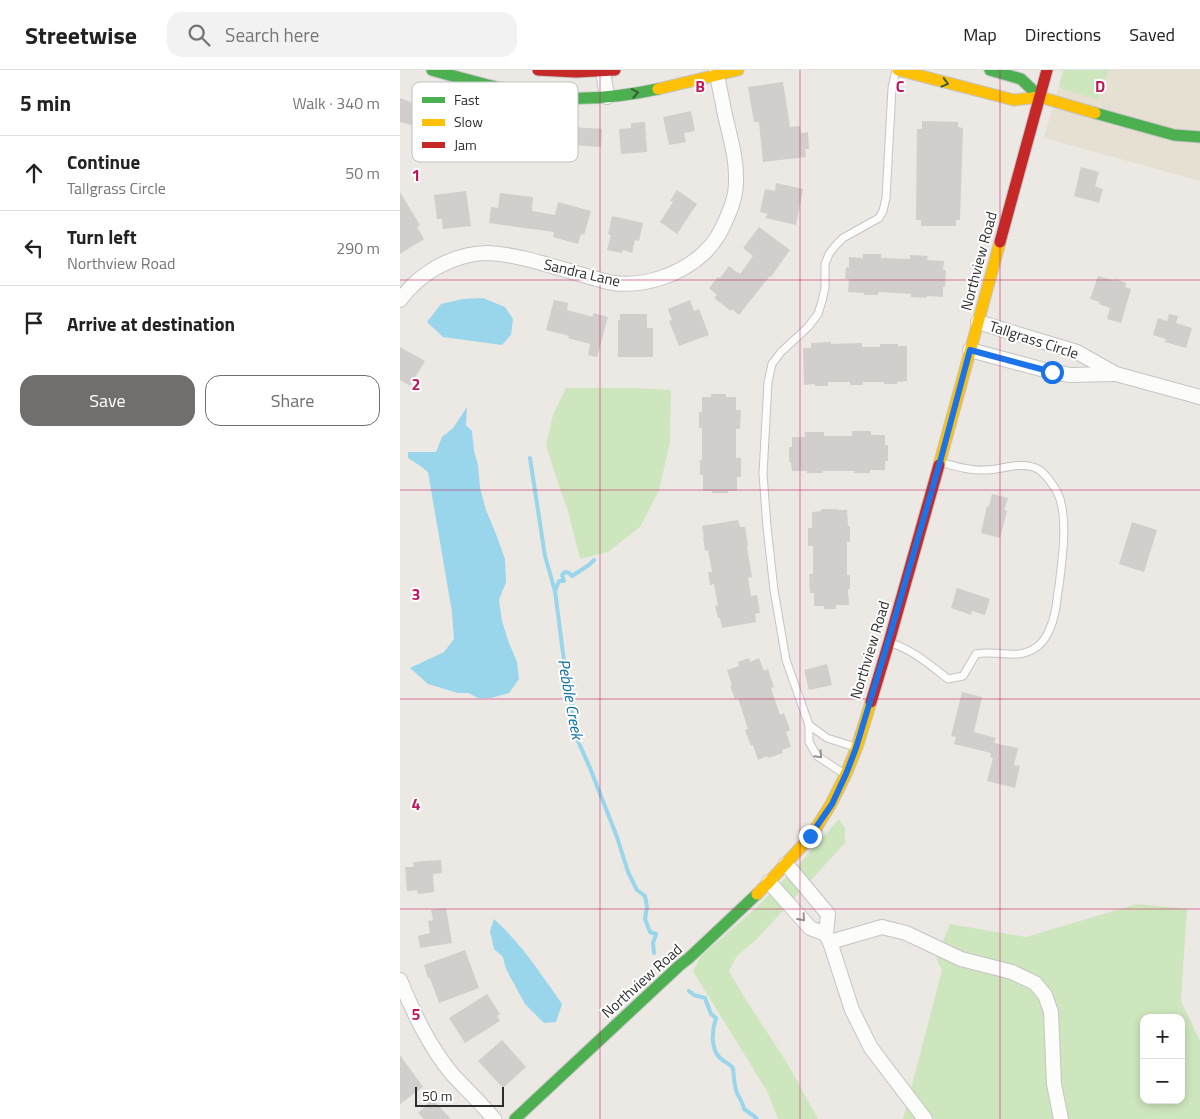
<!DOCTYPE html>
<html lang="en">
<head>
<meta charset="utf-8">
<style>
	body { margin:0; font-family:"Titillium Web",sans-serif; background:#f2f2f2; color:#222 }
	.controls { position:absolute; right:15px; bottom:15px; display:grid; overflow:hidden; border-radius:10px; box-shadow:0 2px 8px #0003 }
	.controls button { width:45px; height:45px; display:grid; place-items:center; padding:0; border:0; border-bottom:1px solid #e0e0e0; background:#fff; color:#222; font:25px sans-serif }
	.scale { position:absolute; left:15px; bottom:12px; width:89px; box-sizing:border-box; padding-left:5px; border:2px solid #2e2e2e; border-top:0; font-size:14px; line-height:18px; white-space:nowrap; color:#2e2e2e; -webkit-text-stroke:4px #fff; paint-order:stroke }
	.stop { position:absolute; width:15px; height:15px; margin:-11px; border:4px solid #1a73e8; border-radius:50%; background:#fff }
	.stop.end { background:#1a73e8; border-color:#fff; box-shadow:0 1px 5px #0008 }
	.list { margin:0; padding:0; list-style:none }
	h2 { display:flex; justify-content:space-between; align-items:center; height:65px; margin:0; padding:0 20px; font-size:21px }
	h2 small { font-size:16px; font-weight:400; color:#767676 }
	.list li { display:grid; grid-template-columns:32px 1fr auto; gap:15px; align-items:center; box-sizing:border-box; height:75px; padding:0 20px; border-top:1px solid #e0e0e0 }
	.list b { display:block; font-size:19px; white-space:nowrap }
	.list p { margin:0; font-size:16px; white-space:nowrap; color:#767676 }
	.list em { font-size:16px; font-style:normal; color:#767676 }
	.actions { display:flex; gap:10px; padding:15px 20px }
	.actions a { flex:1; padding:11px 0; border:1px solid #706f6e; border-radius:15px; text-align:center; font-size:18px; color:#706f6e }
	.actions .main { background:#706f6e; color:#fff }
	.icon { flex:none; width:28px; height:28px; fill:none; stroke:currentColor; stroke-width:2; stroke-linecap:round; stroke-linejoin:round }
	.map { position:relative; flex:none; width:800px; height:1049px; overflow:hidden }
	header { display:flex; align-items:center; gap:30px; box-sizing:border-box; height:70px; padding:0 25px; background:#fff; border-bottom:1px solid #e0e0e0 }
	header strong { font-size:24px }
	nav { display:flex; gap:28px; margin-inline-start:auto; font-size:18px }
	.search { width:350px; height:45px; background:#f2f2f2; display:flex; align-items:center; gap:12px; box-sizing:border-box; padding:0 18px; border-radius:15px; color:#767676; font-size:19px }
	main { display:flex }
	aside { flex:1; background:#fff }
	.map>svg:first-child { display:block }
</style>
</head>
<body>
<header>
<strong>Streetwise</strong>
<div class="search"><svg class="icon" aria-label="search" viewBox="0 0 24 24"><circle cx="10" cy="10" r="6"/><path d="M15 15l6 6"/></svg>Search here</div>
<nav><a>Map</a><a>Directions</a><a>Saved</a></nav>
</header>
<main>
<aside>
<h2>5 min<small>Walk · 340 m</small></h2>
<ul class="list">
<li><svg class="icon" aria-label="ahead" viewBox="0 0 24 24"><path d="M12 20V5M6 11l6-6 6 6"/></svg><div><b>Continue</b><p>Tallgrass Circle</p></div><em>50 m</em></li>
<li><svg class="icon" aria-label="left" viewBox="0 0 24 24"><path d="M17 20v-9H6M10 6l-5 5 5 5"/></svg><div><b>Turn left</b><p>Northview Road</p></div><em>290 m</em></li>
<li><svg class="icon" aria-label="arrive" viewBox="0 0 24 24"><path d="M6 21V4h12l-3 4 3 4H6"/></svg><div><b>Arrive at destination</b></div></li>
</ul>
<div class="actions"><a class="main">Save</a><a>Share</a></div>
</aside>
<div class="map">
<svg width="800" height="1049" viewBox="0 0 800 1049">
	<rect width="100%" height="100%" fill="#ece8e4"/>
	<path fill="#e6e0d3" d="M663 0H800V111L644 68Z"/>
	<g fill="#cee6be" fill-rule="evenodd">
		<path d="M664 0H709L698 30 662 19 660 14Z"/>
		<path d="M166 318H235L271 320 270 372 259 420 240 457 208 482 180 489 168 441 156 407 146 375 153 345Z"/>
		<path d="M439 749 445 758V773L357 869 337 886 329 901 346 930 389 996 418 1049H378L367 1021 293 901 301 886 356 838 402 791Z"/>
		<path d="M737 834 787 839 781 931 800 971V1049H503L542 900 536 888 550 854 626 867ZM744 948H781V1030H744Z"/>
	</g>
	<g fill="#99d6ec">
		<path d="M83 228 105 237 113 249 111 265 102 275 43 267 27 252 41 234 63 229Z"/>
		<path d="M67 337 66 355 72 361 74 381 78 395 80 418 86 440 96 464 105 489 106 512 99 530 102 551 109 573 117 592 119 609 109 623 91 628H78L68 623H58L28 614 10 598 44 582 54 569 52 542 28 402 19 395 8 388V382H36L42 367 53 358Z"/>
		<path d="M94 849C121 873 141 904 162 934L156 952 144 953 125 934 106 899 103 887 94 879 90 861Z"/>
	</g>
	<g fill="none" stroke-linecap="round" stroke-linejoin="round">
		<g stroke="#99d6ec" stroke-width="4">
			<path d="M130 388 145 486 155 521 163 583 171 627 174 662 190 698 217 767 228 802 237 820 245 826 247 837 245 849 250 862 256 864 253 873 254 883"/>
			<path d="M155 521 159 511H164L162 505 165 502 169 503 172 506 189 495 194 490"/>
			<path d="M289 921 294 925 305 928 311 944 316 948C312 960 310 978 320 988 324 992 329 993 333 998 334 1006 334 1016 337 1023 340 1029 343 1033 344 1039L354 1046 357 1049"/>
		</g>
	</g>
	<g fill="#d1cecb">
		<path d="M383 12 390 57 400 56 401 63 408 62 409 79H405L406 87 363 92 359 52H354L348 17Z"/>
		<path d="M14 23 28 28 27 30 69 41 67 48 97 56 99 48 127 55 128 53 173 61 174 57 202 59 201 77 157 74 156 78 109 70 106 81 77 74 80 63 22 47 19 57 0 52V28L11 32Z"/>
		<path d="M291 41 295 61 284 63 286 72 269 75 263 47Z"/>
		<path d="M522 51 558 52V57L563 58 560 150H556V156H521V150H516L517 59H522Z"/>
		<path d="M245 52 247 82 221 84 219 59 231 58V53Z"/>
		<path d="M681 97 699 102 695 116 703 119 699 133 674 126Z"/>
		<path d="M376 113 403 119 396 155 365 148 368 144 360 142 365 119 375 121Z"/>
		<path d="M277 120 297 134 277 164 260 152 273 132 270 131Z"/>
		<path d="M66 121 71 156 43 159 42 149H37L34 125Z"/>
		<path d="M0 122 20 155 17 157 24 169 0 184Z"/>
		<path d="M100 123 133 127 132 141 155 145 158 132 191 141 184 165 181 164 178 174 153 167 154 162 89 153 91 137 98 138Z"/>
		<path d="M212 146 243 153 239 171 235 170 232 183 223 180 222 183 207 180 211 165 208 164Z"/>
		<path d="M359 157 390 180 371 207 370 206 339 245 332 239 331 241 314 228 317 225 309 218 318 207 320 208 329 196 338 203V202L340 204 353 186 343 178Z"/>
		<path d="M463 184H481V188L510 189V185L528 186 527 190 544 191 543 200H546L545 217H543V227L527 226V228L511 227V224L478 222V225H464V223L448 222 449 209H445L446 197 449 198V187L463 188Z"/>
		<path d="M698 206 715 211 716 209 726 213 725 217 731 219 721 253 707 249 710 238 699 234 700 232 690 229Z"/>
		<path d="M154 230 168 233 167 240 193 247V243L208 247 197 287 188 285 190 274 168 268 169 266 146 260Z"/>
		<path d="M290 230 294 241 299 239 309 265 279 276 269 251 272 250 268 239Z"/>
		<path d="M220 244H247V258H253V287H218V250H220Z"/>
		<path d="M769 244 778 246 776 253 792 258 786 278 765 272 766 269 753 265 758 248 767 251Z"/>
		<path d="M431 272V274L462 273V277H480V274H498V276H507V311L497 312V314H484V312H463V315H450V312H428V316H415V314L404 315 403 278H411V273Z"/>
		<path d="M0 277 25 291 10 316 0 310Z"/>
		<path d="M311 324H326V327H336V340H341L340 359H336V388H341V407H337V421H328V423H312V421H303V405H300V390H302V358H299V342H302V327H311Z"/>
		<path d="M452 361H471V365H485V375H488V391H485V400H470V403H454L455 401H423V403H407V401H392L391 392H389V377H392V367H405V362H424V366H452Z"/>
		<path d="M592 424 608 428 604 440 607 441 600 468 581 463 587 436 589 437Z"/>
		<path d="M421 439H437V440H447L448 456H450V472H447V505H450V519H448L449 535H436V539H424V536H414V523H410L409 504H413V476H408V458H412V442L421 441Z"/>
		<path d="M338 450 340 457H345L348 476 347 477 352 507 348 508 351 526 357 525 360 543 355 544 356 552 322 558 320 548H318L315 536 318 535 314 514 310 515 308 502H312L308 480 305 481 303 467H304L302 456Z"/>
		<path d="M732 452 757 460 744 502 719 494Z"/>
		<path d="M557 518 590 529 585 545 572 541 571 545 551 538Z"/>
		<path d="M349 588 350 592 359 588 364 601 368 599 374 617 371 618 380 645 384 643 390 660 386 662 391 677 382 680 383 683 368 688 367 686 358 690 353 675 351 676 345 660 348 659 338 628 335 629 330 616 332 615 327 600 339 596 338 592Z"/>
		<path d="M427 594 432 615 409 620 404 600Z"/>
		<path d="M562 622 582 627 574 662 596 668 594 673 618 678 614 695 620 696 615 718 587 711 593 688 590 687 591 683 554 674 556 667 551 666Z"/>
		<path d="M41 790 42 803 33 804 34 822 18 824 17 820 7 821 5 797H14L13 792Z"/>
		<path d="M46 838 52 873 20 878 18 866 30 863 28 851 33 850 31 840Z"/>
		<path d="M65 880 79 918 39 933 30 908H28L24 895Z"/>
		<path d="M87 924 100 944 97 946 100 951 65 973 49 948Z"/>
		<path d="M102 970 126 997 103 1018 78 991Z"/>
		<path d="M0 985 23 1017 0 1034Z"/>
		<path d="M32 1029 51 1049H24L18 1043Z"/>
	</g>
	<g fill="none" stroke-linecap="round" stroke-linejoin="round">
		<defs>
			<g id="lane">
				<path d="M491 573C513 580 530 595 548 609L563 606 576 584C598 579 618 592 638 576 647 569 653 553 655 542 657 534 657 525 659 516 662 491 667 457 661 433 659 422 649 408 641 401 625 389 603 400 585 400 570 401 555 396 540 392"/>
				<path d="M409 655 427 668 455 677"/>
				<path d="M443 703 417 686 409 672V655L386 590 374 520 367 457 363 404 368 312 372 294 381 282 408 257 418 244 422 231 425 218V194L429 184 435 176 443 168 479 148 483 141 486 128 492 18 496 0"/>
			</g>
			<g id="street">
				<path d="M203 1 207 27"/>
				<path d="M0 230C11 215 21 207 37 197 52 189 70 183 87 183 118 184 154 197 183 205 193 208 203 211 213 213 245 217 280 205 304 183 315 173 323 158 328 145 333 134 336 123 336 112 337 89 330 67 325 45 322 30 319 15 316 0"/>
				<path d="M578 252 677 282 716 304 800 327"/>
				<path d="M570 280 652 302 670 305 715 304"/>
				<path d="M369 812 410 858 426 864 428 844 386 794"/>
				<path d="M426 865 430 872 452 940 471 978 525 1049"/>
				<path d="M430 872 482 857 506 863 561 889 612 902 635 913 645 925 651 942 654 1014 661 1049"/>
				<path d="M0 910C14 944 29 976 52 1004 66 1019 81 1033 94 1049"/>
			</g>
			<g id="fast">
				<path d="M32 0C78 13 123 26 171 28 200 29 230 25 258 19"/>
				<path d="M590 0 621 9 640 27"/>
				<path d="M695 43 774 65 800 67"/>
				<path d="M115 1049 280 895 289 888 357 824"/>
			</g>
			<g id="slow">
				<path d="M498 0 614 30 640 27 695 43"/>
				<path d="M258 19 338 0"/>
				<path d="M539 395 600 172"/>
				<path d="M357 824 369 812 411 766 431 734 446 704 457 677 471 632"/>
			</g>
			<g id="jam">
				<path d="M138 0 176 2 215 0"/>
				<path d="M600 172 647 0"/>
				<path d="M471 632 489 572 539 395"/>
			</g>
		</defs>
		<use href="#lane" stroke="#c5c4c5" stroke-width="9"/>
		<use href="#street" stroke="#c5c4c5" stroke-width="16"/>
		<use href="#fast" stroke="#c5c4c5" stroke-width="13"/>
		<use href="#slow" stroke="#c5c4c5" stroke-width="13"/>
		<use href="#jam" stroke="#c5c4c5" stroke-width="13"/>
		<use href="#lane" stroke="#fcfcfb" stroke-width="7"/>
		<use href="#street" stroke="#fcfcfb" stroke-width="14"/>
		<use href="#fast" stroke="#4caf50" stroke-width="11"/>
		<use href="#slow" stroke="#ffc107" stroke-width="11"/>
		<use href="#jam" stroke="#c62828" stroke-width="11"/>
	</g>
	<defs><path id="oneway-chevron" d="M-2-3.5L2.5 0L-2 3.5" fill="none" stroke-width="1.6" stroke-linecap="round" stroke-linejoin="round" transform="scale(1.25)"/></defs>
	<g stroke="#385b3a">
		<use href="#oneway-chevron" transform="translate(545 13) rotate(15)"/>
		<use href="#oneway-chevron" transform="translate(235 23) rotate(-11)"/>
	</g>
	<g stroke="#959594">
		<use href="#oneway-chevron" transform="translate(419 685) rotate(47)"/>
		<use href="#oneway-chevron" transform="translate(402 848) rotate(48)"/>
	</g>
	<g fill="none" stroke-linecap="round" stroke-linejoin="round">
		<path stroke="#1a73e8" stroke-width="6" d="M410 766 432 734 446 704 456 678 488 572 540 392 570 280 652 302"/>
	</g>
	<path fill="none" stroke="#c2185b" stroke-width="1" stroke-opacity="0.55" d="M200 0V1049M400 0V1049M600 0V1049M0 210H800M0 420H800M0 629H800M0 839H800"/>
	<g text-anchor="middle" stroke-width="4" stroke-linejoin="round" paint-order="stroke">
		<g font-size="15" fill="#2e2e2e" stroke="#fff">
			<text transform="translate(579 191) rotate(-75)" y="5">Northview Road</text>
			<text transform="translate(182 203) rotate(13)" y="5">Sandra Lane</text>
			<text transform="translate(634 270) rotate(18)" y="5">Tallgrass Circle</text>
			<text transform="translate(470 580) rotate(-73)" y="5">Northview Road</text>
			<text transform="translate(242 911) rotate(-42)" y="5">Northview Road</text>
		</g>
		<g font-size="16" font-style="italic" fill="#0d6fa3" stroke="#fff">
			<text transform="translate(171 629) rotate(80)" y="6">Pebble Creek</text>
		</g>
	</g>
	<rect x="12" y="12" width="166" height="80" rx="8" fill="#fff" stroke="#c0c0c0" stroke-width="1"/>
	<rect x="22" y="27" width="23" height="6" fill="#4caf50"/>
	<rect x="22" y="49" width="23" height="7" fill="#ffc107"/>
	<rect x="22" y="72" width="23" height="6" fill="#c62828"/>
	<g font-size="14" fill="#2e2e2e">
		<text x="54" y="35">Fast</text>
		<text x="54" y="57">Slow</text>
		<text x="54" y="80">Jam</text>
	</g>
	<g font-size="16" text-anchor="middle" font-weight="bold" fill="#c2185b" stroke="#fff" stroke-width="4" stroke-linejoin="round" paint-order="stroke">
		<text x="300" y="22">B</text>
		<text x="500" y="22">C</text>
		<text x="700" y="22">D</text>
		<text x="16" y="111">1</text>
		<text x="16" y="320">2</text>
		<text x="16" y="530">3</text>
		<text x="16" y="740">4</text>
		<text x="16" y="950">5</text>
	</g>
</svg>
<div class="controls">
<button>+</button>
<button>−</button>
</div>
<div class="scale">50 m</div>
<div class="stop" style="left:652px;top:302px"></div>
<div class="stop end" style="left:410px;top:766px"></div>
</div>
</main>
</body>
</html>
